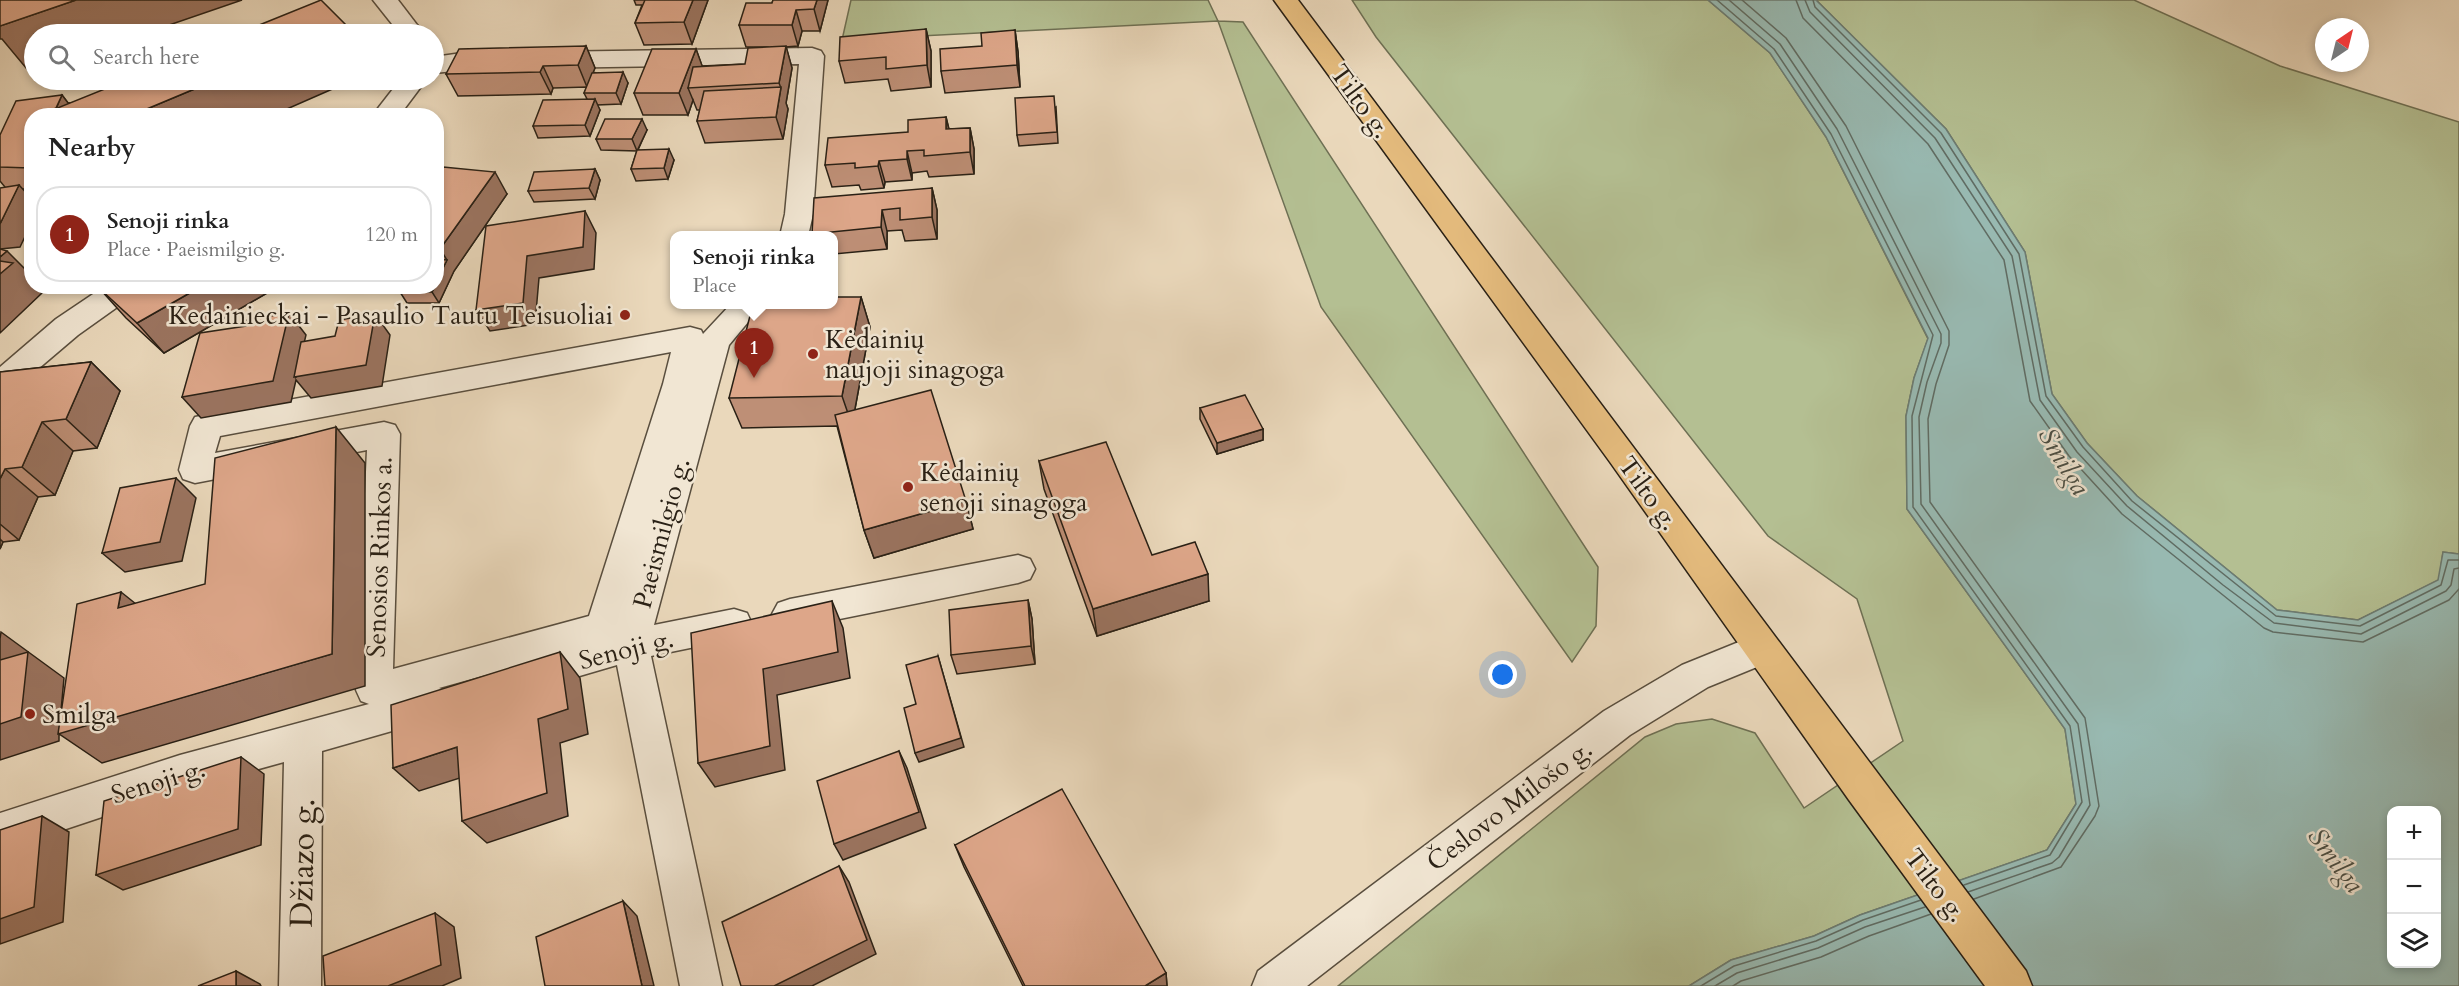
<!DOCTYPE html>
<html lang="en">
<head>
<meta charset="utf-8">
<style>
	body { margin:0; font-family:Cardo,serif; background:#f2f2f2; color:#222 }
	.controls { position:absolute; right:18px; bottom:18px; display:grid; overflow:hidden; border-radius:12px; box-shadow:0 3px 9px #0003 }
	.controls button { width:54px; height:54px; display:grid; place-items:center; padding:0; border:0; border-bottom:2px solid #e0e0e0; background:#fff; color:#222; font:30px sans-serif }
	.compass { position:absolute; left:2315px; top:18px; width:54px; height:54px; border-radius:50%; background:#fff; box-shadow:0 3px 9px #0003; rotate:35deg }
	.you { position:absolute; left:1503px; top:675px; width:21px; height:21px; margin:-15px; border:4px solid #fff; border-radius:50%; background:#1a73e8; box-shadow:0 0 0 9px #1a73e833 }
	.badge { display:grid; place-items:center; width:39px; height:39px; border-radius:50%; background:#8f2418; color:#fff; font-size:20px; font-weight:700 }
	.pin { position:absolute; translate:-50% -50px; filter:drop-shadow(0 2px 3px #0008) }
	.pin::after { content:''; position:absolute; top:32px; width:21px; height:18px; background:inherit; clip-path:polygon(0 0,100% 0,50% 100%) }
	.popup { position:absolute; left:670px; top:231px; width:168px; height:78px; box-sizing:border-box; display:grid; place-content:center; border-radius:12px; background:#fff; filter:drop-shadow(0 2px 4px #0005); font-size:20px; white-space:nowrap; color:#767676 }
	.popup b { font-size:22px; color:#222 }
	.popup::after { content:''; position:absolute; left:50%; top:100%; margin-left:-12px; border:12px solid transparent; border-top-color:#fff }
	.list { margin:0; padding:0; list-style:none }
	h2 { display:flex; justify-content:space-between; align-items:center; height:78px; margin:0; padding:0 24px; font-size:26px }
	h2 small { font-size:20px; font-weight:400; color:#767676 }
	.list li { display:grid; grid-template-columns:39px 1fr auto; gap:18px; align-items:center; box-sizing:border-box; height:96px; margin:0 12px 12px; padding:0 12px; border:2px solid #e0e0e0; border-radius:24px }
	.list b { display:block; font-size:22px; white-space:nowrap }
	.list p { margin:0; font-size:20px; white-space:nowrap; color:#767676 }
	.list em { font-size:20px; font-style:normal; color:#767676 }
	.icon { flex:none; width:33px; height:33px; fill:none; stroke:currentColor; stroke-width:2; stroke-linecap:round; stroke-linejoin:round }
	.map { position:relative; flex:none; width:2459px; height:986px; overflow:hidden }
	.search { position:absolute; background:#fff; box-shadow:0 3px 9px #0003; left:24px; top:24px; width:420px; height:66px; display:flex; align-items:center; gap:15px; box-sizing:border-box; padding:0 21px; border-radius:33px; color:#767676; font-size:22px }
	.panel { position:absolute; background:#fff; box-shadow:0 3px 9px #0003; left:24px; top:108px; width:420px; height:186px; border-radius:24px }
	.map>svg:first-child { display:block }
</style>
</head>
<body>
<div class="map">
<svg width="2459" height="986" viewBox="0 0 2459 986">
	<rect width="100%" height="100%" fill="#ead8bb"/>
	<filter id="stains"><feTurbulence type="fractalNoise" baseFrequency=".00333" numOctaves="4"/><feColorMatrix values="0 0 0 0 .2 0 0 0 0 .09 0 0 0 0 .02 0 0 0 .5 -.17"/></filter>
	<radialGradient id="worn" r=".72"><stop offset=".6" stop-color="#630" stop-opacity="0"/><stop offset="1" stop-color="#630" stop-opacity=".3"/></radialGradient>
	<g fill="#b4bf92" stroke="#6e7054" stroke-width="1.5">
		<path d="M851 0H1208L1218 21 1243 22 1598 567 1596 626 1572 662 1321 307 1218 21 842 40Z"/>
		<path d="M1352 0H1708L1770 53 1826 137 1928 339 1914 378 1906 416 1907 509 2065 729 2076 804 2047 850 1860 915 1814 936 1731 960 1689 986H1338L1645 737 1676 724 1712 719 1755 733 1804 808 1903 741 1857 599 1768 536 1376 37Z"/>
		<path d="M1816 0H2134L2280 66 2459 122V554L2443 552 2439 580 2358 620 2277 610 2137 496 2087 443 2052 394 2025 252 1946 129Z"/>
	</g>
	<path fill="#98b9b1" stroke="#6c7c73" stroke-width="1.5" fill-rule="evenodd" d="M1708 0H1816L1946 129 2025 252 2052 394 2087 443 2137 496 2277 610 2358 620 2438 580 2443 552 2459 554V986H1689L1731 960 1814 936 1860 915 2047 850 2076 804 2065 729 1907 509 1906 416 1914 378 1928 338 1826 137 1770 53ZM2392 810H2436V964H2392Z"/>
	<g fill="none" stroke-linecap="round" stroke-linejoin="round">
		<g stroke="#606c63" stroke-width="1.5">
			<path d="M1717 0 1774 49 1831 134 1933 335 1912 416 1913 507 2070 726 2082 802 2050 855 1964 885"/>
			<path d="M1729 0 1780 44 1837 129 1941 334V343L1927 382 1919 417 1921 504 2078 724 2090 805 2059 857 2052 863 1968 892"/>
			<path d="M1742 0 1786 38 1846 126 1949 331V345L1936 384 1928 419 1930 502 2085 718 2099 806 2095 816 2061 867 1974 899"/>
			<path d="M1796 0 1803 18 1928 144 2004 260 2030 401 2069 456 2122 514 2264 628 2273 632 2363 642 2449 600 2459 589"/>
			<path d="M1805 0 1810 12 1935 138 2012 256 2040 400 2077 452 2127 506 2223 585 2274 623 2361 634 2446 591 2451 585 2454 569 2459 568"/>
			<path d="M1813 0 1815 7 1941 133 2019 254 2046 396 2083 447 2132 501 2276 616 2360 626 2441 585 2448 560H2459"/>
			<path d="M1701 986 1734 966 1816 941 1863 920 1921 900"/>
			<path d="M1715 986 1737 973 1818 948 1865 927 1925 907"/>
			<path d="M1733 986 1741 981 1821 957 1869 936 1931 914"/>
		</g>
		<defs>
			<g id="minor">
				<path d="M373 0H398L424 34H400Z"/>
				<path d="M812 48 821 51 824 56 813 214 808 236H780L785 214 799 64 546 68 537 65 533 60 537 55 546 52Z"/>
				<path d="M462 53 506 56 510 61 506 66 434 73V57Z"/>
				<path d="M400 80H426L399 116H372Z"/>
				<path d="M105 286H141L137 293 78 335 11 392 0 396V367L56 319Z"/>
				<path d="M731 304H763L729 345 654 625 734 609 747 613 752 624 747 635 734 639 651 656 722 986H680L617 665 525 692 512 687 507 676 511 668 439 688 448 691 453 703 448 715 322 751 321 986H279L284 762 180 791 0 851V813L180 755 369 704 361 701 356 690 367 450 195 483 183 479 179 470 190 426 195 417 690 327 701 330 703 334ZM671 352 663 384 589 616 393 669 400 434 395 425 384 422 215 453 220 436Z"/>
				<path d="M1018 555 1030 559 1035 569 1030 579 1018 583 790 629 778 625 772 614 778 603 790 599Z"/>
				<path d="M1761 633 1774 638 1779 649 1774 660 1708 687 1630 735 1307 986H1252L1258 971 1604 711 1682 665Z"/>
			</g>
			<path id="major" d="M1274 0H1298L2026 971 2032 986H1985L1849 800 1610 462Z"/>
		</defs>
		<use href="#minor" stroke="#594e3e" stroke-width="3"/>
		<use href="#major" stroke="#292015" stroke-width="3"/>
		<use href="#minor" fill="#f1e6d3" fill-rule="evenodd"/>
		<use href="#major" fill="#e5bc7e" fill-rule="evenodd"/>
	</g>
	<g fill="#be8f76" stroke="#292015" stroke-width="1.5">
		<path d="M634 0H708L692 44 644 45 635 23 642 5H636Z"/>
		<path d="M773 0H828L820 31H802L798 46 786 47 792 68 786 103 788 109 783 139 705 143 697 121 700 110H697L693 100 688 115H643L634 93 696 49 702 66 745 64 767 47H746L739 25 772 3Z"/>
		<path d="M926 29 931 51V87L891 91 888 79 845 83 839 61Z"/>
		<path d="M1015 30 1018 52 1020 87 945 93 941 71 982 46Z"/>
		<path d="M586 46 595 68 593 72 628 83 621 104 597 105 600 110 590 136 538 138 533 126 587 99 584 93 587 87 553 88 551 94 458 96 446 74Z"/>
		<path d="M353 80 32 116V189H22L20 247 5 187 0 181V135L62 95 68 103Z"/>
		<path d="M1056 107 1058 143 1019 146 1017 135Z"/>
		<path d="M946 117 949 129 970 128 974 149V174L929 177 927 171 912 173V180L885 182 884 188 861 190 859 185 832 187 825 165Z"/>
		<path d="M647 130 638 150 674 160 668 179 636 181 631 169 637 151 601 150 596 139Z"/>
		<path d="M595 169 600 180 595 199 534 202 528 191Z"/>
		<path d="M436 176 507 194 454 271 439 303H407L400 292 436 286Z"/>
		<path d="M932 188 937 210V239L905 241 902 230 887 231V249L834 254V236H812V234Z"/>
		<path d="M279 286 164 353 126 318 99 288Z"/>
		<path d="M861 297 870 327 855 409 966 501 973 529 874 558 864 530 837 426 742 428 729 398Z"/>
		<path d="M91 362 120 391 97 448 73 451 55 495 38 497 19 540 3 542 0 549V372Z"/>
		<path d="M1200 408 1263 429V440L1217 454 1200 419Z"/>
		<path d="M1039 461 1152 555 1209 601 1097 636 1044 489Z"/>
		<path d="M1028 600 1032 619 1035 664 957 674 951 655Z"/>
		<path d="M955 845 1166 973 1167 986H1023L964 867Z"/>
	</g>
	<g fill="#9b7460" stroke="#292015" stroke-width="1.5">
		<path d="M76 0H242L143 34H34V73L31 74 2 39H0V26Z"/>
		<path d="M693 0H708L692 44 684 22Z"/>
		<path d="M817 0H828L820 31 814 9Z"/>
		<path d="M796 10 802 31 798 46 792 25Z"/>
		<path d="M346 25 351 34H323Z"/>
		<path d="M926 29 931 51V87L927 65Z"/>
		<path d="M1015 30 1018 52 1020 87 1017 65Z"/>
		<path d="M586 46 595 68 587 87 578 65Z"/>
		<path d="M786 46 792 68 786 103 788 109 783 139 776 117 781 88 779 83Z"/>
		<path d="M696 49 704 71 688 88 693 100 688 115 679 93Z"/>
		<path d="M543 66 553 88 551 94 540 72Z"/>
		<path d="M623 72 628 83 621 104 616 93Z"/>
		<path d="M216 80H353L271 116H130Z"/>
		<path d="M62 95 78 116H53Z"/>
		<path d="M595 99 600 110 590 136 585 125Z"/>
		<path d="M946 117 951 139 946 129Z"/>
		<path d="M642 119 647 130 637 151 632 139Z"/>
		<path d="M970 128 974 149V174L970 152Z"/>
		<path d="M669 149 674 160 668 179 664 168Z"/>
		<path d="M907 151 912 173V180L907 159Z"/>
		<path d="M879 161 885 182 884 188 878 166Z"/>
		<path d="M595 169 600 180 595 199 589 188Z"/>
		<path d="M495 172 507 194 454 271 439 303 432 292 435 286H436V282L447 260 440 249Z"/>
		<path d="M19 185 32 199V222L20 247 0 249V224Z"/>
		<path d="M932 188 937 210V239L932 217Z"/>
		<path d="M882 210 887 231V249L881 227Z"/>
		<path d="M585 211 596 233 594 269 539 278 535 324 490 331 476 310 527 256Z"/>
		<path d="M7 251 32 276V286H35L42 293 0 333V257Z"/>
		<path d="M202 286H279L164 353 137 323Z"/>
		<path d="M861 297 870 327 852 425 842 396Z"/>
		<path d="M289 313 306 335 296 377 375 314 390 335 382 386 311 398 296 380 291 402 201 418 182 397Z"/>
		<path d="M91 362 120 391 97 448 66 419Z"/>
		<path d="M42 422 73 451 55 495 22 467Z"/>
		<path d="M336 427 365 463V686L102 763 59 734V741L0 760V639L1 632 64 678 59 733 332 654Z"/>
		<path d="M1263 429V440L1217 454V443Z"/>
		<path d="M5 469 38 497 19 540 0 524V479Z"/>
		<path d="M176 478 196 498 182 561 125 572 102 553Z"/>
		<path d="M966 501 973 529 874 558 864 530Z"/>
		<path d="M0 539 3 542 0 549Z"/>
		<path d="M1208 574 1209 601 1097 636 1093 609Z"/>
		<path d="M121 592 161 624 118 608Z"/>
		<path d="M1028 600 1032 619 1035 664 1031 646Z"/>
		<path d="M832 601 843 628 850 678 777 695 785 770 715 787 698 763 763 669Z"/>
		<path d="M560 652 580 678 588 734 560 743 568 816 487 843 462 821 538 719Z"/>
		<path d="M938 656 964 747 919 762 915 753Z"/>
		<path d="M457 747 482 771 419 791 393 768Z"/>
		<path d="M899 751 907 768 926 828 843 860 834 844Z"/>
		<path d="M241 757 264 774 261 845 123 890 96 875Z"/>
		<path d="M42 816 69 832 63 922 0 944V919Z"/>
		<path d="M839 866 849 882 876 954 812 986H774Z"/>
		<path d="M623 901 637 916 654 986H642Z"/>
		<path d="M435 913 454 927 461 978 442 986H388Z"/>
		<path d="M236 971 260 984 261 986H236Z"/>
		<path d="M1166 973 1167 986H1145Z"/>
	</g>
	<g fill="#dda689" stroke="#292015" stroke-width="1.5">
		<path d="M0 0H76L0 26Z"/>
		<path d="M321 0 346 25 323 34H237Z"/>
		<path d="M645 0H693L684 22 635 23Z"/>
		<path d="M773 0H817L814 9 796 10 792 25H739L746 3H772Z"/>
		<path d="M926 29 927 65 886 69V57L839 61 840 37Z"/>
		<path d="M1015 30 1017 65 941 71 940 49 982 46 981 33Z"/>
		<path d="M586 46 578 65 543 66 540 72 446 74 459 49Z"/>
		<path d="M786 46 779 83 688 88 693 67 745 64 748 48Z"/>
		<path d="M652 49H696L679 93H634Z"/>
		<path d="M623 72 616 93H584L592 73Z"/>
		<path d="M127 80H216L130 116H47L45 113Z"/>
		<path d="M781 87 776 117 697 121 704 91Z"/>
		<path d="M62 95 56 108 45 113 47 116H32V165L30 168 0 167V135L16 101Z"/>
		<path d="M1054 96 1057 132 1017 135 1015 98Z"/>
		<path d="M595 99 585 125 533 126 543 100Z"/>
		<path d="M946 117V129L970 128V152L924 156V150L907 151V159L879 161 878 166 855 168V163L825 165 828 138 908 132V120Z"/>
		<path d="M605 119H642L632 139H596Z"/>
		<path d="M669 149 664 168 631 169 637 150Z"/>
		<path d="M443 167 495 172 440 249H436V176Z"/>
		<path d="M595 169 589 188 528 191 534 172Z"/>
		<path d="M19 185 0 224V188Z"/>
		<path d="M932 188V217L900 220V208L882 210 881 227 812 234 814 198Z"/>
		<path d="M585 211 583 247 527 256 523 303 476 310 486 226Z"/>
		<path d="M0 249 7 251 0 257Z"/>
		<path d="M436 259 447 260 436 282Z"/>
		<path d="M0 261 13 263 0 274Z"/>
		<path d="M101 286H202L137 323 99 288Z"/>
		<path d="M402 286H435L432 292H400Z"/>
		<path d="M834 297H861L842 396 729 398 753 304H834Z"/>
		<path d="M289 313 273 381 182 397 200 333 246 326 247 320Z"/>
		<path d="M375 314 366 365 294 377 301 342 335 336 339 320Z"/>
		<path d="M91 362 66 419 42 422 22 467 5 469 0 479V372Z"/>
		<path d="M931 390 966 501 864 530 835 415Z"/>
		<path d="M1245 395 1263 429 1217 443 1200 408Z"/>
		<path d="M336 427 332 654 58 734 77 604 121 592 118 608 205 584 215 458Z"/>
		<path d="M1106 442 1152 555 1195 542 1208 574 1093 609 1039 461Z"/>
		<path d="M176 478 160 542 102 553 120 488Z"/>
		<path d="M1028 600 1031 646 951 655 949 610Z"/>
		<path d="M832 601 838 652 763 669 770 746 698 763 691 633Z"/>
		<path d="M28 652 21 717 0 724V660Z"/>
		<path d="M560 652 568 709 538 719 547 793 462 821 457 747 393 768 391 705Z"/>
		<path d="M938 656 961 738 915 753 904 708 916 704 906 665Z"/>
		<path d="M899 751 919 812 834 844 817 781Z"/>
		<path d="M241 757 238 829 96 875 104 801Z"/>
		<path d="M1062 789 1166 973 1145 986H1025L955 845Z"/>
		<path d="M42 816 34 907 0 919V830Z"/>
		<path d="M839 866 867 940 774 986H741L722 922Z"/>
		<path d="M623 901 642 986H545L536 937Z"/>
		<path d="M435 913 441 965 388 986H325L323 956Z"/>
		<path d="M236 971V986H198Z"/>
	</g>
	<g fill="#8f2418" stroke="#f1e6d3" stroke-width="2">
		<circle cx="625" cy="315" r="6"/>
		<circle cx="813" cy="354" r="6"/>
		<circle cx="908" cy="487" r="6"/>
		<circle cx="30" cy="714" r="6"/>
	</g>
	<g text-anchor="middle" stroke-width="5" stroke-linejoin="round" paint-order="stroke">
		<g font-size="26" fill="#292015" stroke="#f1e6d3">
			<text transform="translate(1361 101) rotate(54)" y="9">Tilto g.</text>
			<text transform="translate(1649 493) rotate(54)" y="9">Tilto g.</text>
			<text transform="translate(661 533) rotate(-75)" y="9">Paeismilgio g.</text>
			<text transform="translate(379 557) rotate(-88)" y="9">Senosios Rinkos a.</text>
			<text transform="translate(626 649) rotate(-14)" y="9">Senoji g.</text>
			<text transform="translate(158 781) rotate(-17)" y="9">Senoji g.</text>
			<text transform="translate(1509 805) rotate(-37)" y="9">Česlovo Milošo g.</text>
			<text transform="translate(1936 885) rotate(53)" y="9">Tilto g.</text>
		</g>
		<g font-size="26" fill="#292015" stroke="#f1e6d3" text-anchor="start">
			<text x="613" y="324" text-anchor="end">Kedainieckai - Pasaulio Tautu Teisuoliai</text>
			<text x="825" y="348">Kėdainių<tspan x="825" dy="30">naujoji sinagoga</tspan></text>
			<text x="920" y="481">Kėdainių<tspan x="920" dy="30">senoji sinagoga</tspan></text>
			<text x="42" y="723">Smilga</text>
		</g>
		<g font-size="27" font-style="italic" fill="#4a4e44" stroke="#f1e6d3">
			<text transform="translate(2064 461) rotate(59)" y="9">Smilga</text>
			<text transform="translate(2336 860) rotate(53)" y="9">Smilga</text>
		</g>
		<g font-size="32" fill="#292015" stroke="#f1e6d3">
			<text transform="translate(302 863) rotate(-89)" y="11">Džiazo g.</text>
		</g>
	</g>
	<rect width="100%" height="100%" filter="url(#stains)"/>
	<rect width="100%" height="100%" fill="url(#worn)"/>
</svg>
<div class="controls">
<button>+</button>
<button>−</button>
<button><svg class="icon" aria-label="layers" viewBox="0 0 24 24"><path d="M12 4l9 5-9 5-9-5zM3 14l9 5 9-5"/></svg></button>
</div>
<svg class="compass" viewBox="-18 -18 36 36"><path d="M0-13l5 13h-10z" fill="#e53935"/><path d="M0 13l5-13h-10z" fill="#767676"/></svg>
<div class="you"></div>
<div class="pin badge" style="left:754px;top:378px">1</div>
<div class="popup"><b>Senoji rinka</b>Place</div>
<div class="search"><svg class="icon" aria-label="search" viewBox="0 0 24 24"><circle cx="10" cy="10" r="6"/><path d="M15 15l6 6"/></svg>Search here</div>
<section class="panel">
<h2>Nearby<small></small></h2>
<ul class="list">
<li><span class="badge">1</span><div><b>Senoji rinka</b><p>Place · Paeismilgio g.</p></div><em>120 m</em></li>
</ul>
</section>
</div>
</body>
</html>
